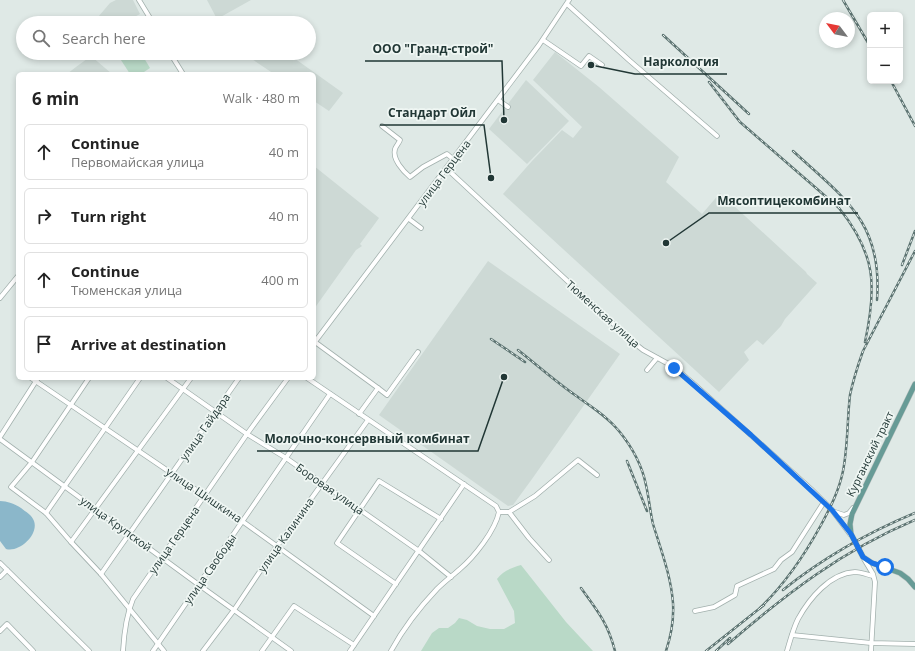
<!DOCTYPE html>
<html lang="en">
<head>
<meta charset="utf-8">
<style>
	body { margin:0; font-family:"Open Sans",sans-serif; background:#f6f6f6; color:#222 }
	.controls { position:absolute; right:12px; top:12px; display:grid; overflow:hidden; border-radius:6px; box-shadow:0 2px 6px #0003 }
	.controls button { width:36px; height:36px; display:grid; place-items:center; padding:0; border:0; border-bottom:1px solid #e0e0e0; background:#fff; color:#222; font:20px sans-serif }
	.compass { position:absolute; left:819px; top:12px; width:36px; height:36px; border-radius:50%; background:#fff; box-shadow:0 2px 6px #0003; rotate:302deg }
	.stop { position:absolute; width:12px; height:12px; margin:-9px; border:3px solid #1a73e8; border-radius:50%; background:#fff }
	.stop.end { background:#1a73e8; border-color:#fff; box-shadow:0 1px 4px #0008 }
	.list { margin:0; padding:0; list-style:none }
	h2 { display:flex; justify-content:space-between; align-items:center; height:52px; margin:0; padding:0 16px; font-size:17px }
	h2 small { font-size:13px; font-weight:400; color:#767676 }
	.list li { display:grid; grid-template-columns:26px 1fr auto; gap:12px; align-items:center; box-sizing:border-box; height:56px; margin:0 8px 8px; padding:0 8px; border:1px solid #e0e0e0; border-radius:6px }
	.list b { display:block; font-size:15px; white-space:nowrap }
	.list p { margin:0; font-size:13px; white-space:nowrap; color:#767676 }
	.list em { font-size:13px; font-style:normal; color:#767676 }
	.icon { flex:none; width:22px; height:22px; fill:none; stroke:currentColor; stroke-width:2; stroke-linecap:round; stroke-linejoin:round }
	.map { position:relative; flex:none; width:915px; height:651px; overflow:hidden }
	.search { position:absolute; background:#fff; box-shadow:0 2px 6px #0003; left:16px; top:16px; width:300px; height:44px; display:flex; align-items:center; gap:10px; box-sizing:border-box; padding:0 14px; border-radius:22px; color:#767676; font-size:15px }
	.panel { position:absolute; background:#fff; box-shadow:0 2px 6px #0003; left:16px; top:72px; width:300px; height:308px; border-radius:6px }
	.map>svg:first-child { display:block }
</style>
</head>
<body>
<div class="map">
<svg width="915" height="651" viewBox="0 0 915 651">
	<rect width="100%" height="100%" fill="#dfe9e6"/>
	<g fill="#cdd9d5">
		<path d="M116 0H133L140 14 123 23H93L110 3Z"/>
		<path d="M207 0H251L217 19Z"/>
		<path d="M555 52 599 87 679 157 666 182 702 214 720 193 806 272 807 274 817 283 785 319 781 326 763 345 757 340 744 352 749 360 719 392 503 194 532 161 562 130 573 138 582 127 533 80Z"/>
		<path d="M243 53H287L343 93 329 111 314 101V74H274Z"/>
		<path d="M91 56 112 74H67L76 67Z"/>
		<path d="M526 80 569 121 527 164 489 129Z"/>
		<path d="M314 166 379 218 360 244 362 246 356 250 314 309Z"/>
		<path d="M488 261 620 354 532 479 513 505 508 506 379 415Z"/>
	</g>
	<g fill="#b9d9c7">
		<path d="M125 53H141L150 68 141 74H130L119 57Z"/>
		<path d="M521 565 566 622 593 651H421L432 633 439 628H448L455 623 459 618 467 620 477 626 490 629H504L515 623 514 611 497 579C503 571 511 568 521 565Z"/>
	</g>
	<path fill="#8bb7ca" d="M0 501C7 501 15 504 21 508 26 512 32 515 34 521 39 535 19 553 6 549L0 541Z"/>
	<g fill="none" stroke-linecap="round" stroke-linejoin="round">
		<defs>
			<g id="minor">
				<path d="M139 0 153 23"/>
				<path d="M567 4 630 61 717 136"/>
				<path d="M543 40 581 66 589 56 602 65"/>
				<path d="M170 53 183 74"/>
				<path d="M498 100 508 107"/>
				<path d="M382 126 400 140C399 143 396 146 395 149 392 159 403 171 410 177L423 167 447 154 454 160"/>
				<path d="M447 169 633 342 643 350 674 367 694 384 811 489 832 510 850 534"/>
				<path d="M409 219 421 228"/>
				<path d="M0 298 18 276"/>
				<path d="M315 342 378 388 359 414"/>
				<path d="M314 343 539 45 569 0"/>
				<path d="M647 370 657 358"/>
				<path d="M31 378 242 521 374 616"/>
				<path d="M89 378 32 462 11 487 46 513 71 542 101 574 164 651"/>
				<path d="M167 378 247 434 286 458 419 551 451 577"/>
				<path d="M307 378 496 506 499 512"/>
				<path d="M378 388 387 395 418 352"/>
				<path d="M0 437 38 378"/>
				<path d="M0 439 199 585 291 651"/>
				<path d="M499 512H509L529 538 549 560"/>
				<path d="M509 512 535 496 578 460 597 475"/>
				<path d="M835 512 844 515 849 513 853 508"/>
				<path d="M46 513 140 378"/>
				<path d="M71 542 191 378"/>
				<path d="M864 559 873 574 875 582 871 651"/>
				<path d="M0 563 89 651"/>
				<path d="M101 574 239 378"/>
				<path d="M0 577 7 570"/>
				<path d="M396 584 337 543 379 481 441 519"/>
				<path d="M695 611 714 607 735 595 737 586 774 569 781 560 792 552 824 502"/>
				<path d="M0 631 7 624 33 651"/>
				<path d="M792 635 871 643 915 644"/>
				<path d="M123 651C124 633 126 616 133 599L247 434 288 378"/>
				<path d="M153 651 330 394"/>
				<path d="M203 651 234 610 277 546 368 420"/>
				<path d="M262 651 294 606 354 645"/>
				<path d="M350 651 464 484"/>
				<path d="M391 651C403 629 419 608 437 589 444 582 452 576 460 569 474 557 495 531 499 512"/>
				<path d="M787 651C790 641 793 629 798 619 809 599 830 573 855 572 861 572 868 575 873 576"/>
			</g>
			<path id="major" d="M915 384 852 514 850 524 851 534 863 557 872 563 900 573 908 579 915 587"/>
		</defs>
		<use href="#minor" stroke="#a2b0ad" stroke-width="5.5"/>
		<use href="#major" stroke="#bcc3c2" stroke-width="6"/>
		<use href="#minor" stroke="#fff" stroke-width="4"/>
		<use href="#major" stroke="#679b96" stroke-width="5"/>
		<defs>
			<g id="rail">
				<path d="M843 0 870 46"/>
				<path d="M663 35 749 114"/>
				<path d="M891 81 915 126"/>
				<path d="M709 82 740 122 839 208C876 254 877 286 865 342"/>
				<path d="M793 151C844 198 883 222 877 300"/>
				<path d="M902 265 915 231"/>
				<path d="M491 339 525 362"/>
				<path d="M518 350C537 365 555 381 575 395 590 406 607 416 619 431 632 447 642 465 646 485 649 498 650 511 653 524 661 550 671 576 673 603 674 619 671 636 666 651"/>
				<path d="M627 461 647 511"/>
				<path d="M581 588C597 610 608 623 615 651"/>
				<path d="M783 590C823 558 867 533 915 513"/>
				<path d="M760 608C785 584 804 556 821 525 830 508 839 491 843 471 848 446 847 421 850 395 853 381 858 365 863 351L915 251"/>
				<path d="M728 644C787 593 842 551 915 520"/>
				<path d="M706 651 764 605"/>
				<path d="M716 651 730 638"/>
			</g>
		</defs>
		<use href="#rail" stroke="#5c7371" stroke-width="2.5"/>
		<use href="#rail" stroke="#eff6f3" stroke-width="1" stroke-dasharray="3" stroke-linecap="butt"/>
	</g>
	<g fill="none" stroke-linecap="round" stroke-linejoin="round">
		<path stroke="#1a73e8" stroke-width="5" d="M674 368 751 435 832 510 851 534 863 557 872 563 885 567"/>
	</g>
	<g text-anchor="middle" stroke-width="3.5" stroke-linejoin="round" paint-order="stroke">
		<g font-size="11" fill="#213735" stroke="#eff6f3">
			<text transform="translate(444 173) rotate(-53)" y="4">улица Герцена</text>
			<text transform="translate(603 314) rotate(42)" y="4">Тюменская улица</text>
			<text transform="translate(205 427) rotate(-55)" y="4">улица Гайдара</text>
			<text transform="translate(870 454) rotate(-64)" y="4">Курганский тракт</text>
			<text transform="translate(330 489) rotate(35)" y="4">Боровая улица</text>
			<text transform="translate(204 495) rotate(34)" y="4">улица Шишкина</text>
			<text transform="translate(116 524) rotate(36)" y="4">улица Крупской</text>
			<text transform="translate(286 535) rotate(-55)" y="4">улица Калинина</text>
			<text transform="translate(174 540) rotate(-55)" y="4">улица Герцена</text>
			<text transform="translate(210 569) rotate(-55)" y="4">улица Свободы</text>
		</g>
	</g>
	<path fill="none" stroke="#213735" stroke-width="1.5" d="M504 120L502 61H365M591 65L635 74H727M491 178L484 125H380M666 243L709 213H858M504 377L478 451H257"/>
	<g fill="#213735" stroke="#eff6f3" stroke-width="1.5">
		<circle cx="504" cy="120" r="4"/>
		<circle cx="591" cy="65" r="4"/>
		<circle cx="491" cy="178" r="4"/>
		<circle cx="666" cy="243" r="4"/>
		<circle cx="504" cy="377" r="4"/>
	</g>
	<g font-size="12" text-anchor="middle" font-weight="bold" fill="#213735" stroke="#eff6f3" stroke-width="3.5" stroke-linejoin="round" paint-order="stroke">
		<text x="433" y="53">ООО "Гранд-строй"</text>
		<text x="681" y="66">Наркология</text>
		<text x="432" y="117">Стандарт Ойл</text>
		<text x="784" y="205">Мясоптицекомбинат</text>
		<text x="367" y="443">Молочно-консервный комбинат</text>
	</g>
</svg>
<div class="controls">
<button>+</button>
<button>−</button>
</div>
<svg class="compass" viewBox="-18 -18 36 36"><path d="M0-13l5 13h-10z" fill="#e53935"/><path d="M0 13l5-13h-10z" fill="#767676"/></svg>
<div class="stop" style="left:885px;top:567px"></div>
<div class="stop end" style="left:674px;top:368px"></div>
<div class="search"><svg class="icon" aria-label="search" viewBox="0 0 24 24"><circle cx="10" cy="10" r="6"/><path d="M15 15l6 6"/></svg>Search here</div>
<section class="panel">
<h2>6 min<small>Walk · 480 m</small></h2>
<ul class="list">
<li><svg class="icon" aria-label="ahead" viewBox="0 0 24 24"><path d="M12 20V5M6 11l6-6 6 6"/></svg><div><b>Continue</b><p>Первомайская улица</p></div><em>40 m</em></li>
<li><svg class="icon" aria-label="right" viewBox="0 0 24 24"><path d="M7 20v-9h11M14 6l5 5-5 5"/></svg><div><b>Turn right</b></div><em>40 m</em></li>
<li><svg class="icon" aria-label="ahead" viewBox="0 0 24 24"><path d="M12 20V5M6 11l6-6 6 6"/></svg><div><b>Continue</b><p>Тюменская улица</p></div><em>400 m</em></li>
<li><svg class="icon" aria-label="arrive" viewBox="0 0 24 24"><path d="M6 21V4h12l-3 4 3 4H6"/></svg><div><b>Arrive at destination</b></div></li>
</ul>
</section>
</div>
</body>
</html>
